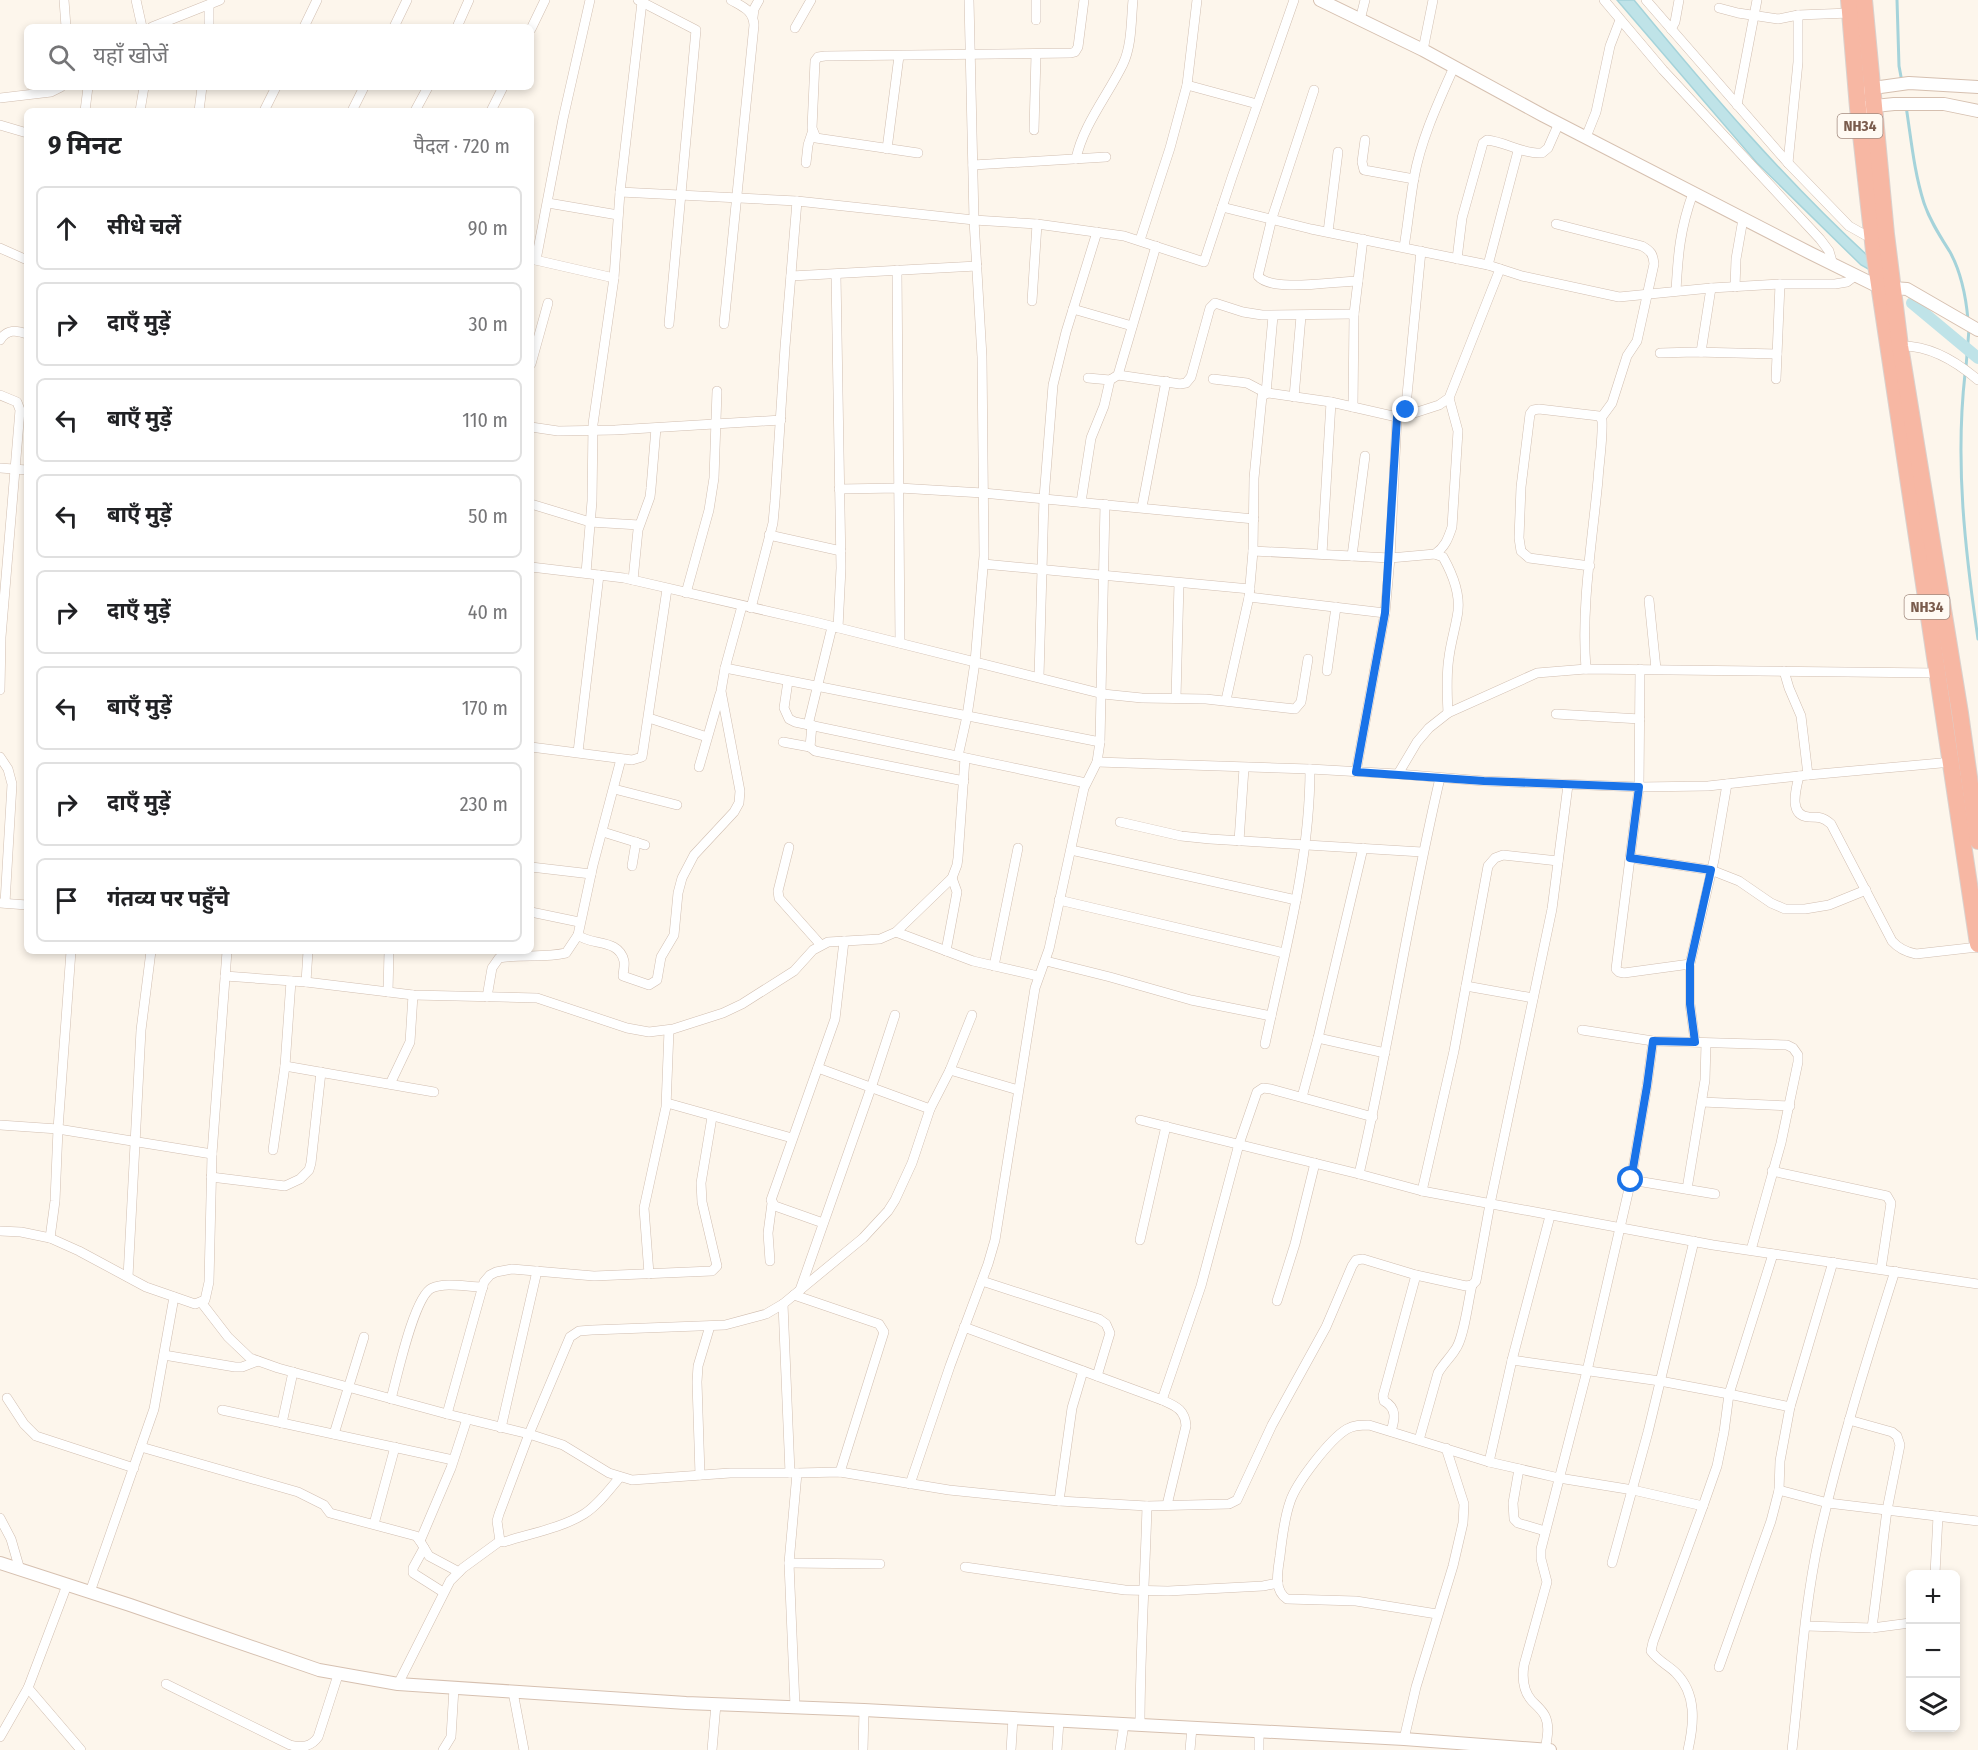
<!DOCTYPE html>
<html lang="hi">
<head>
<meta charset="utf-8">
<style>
	body { margin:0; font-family:"Fira Sans Condensed","Noto Sans Devanagari",sans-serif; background:#f2f2f2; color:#202124 }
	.controls { position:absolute; right:18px; bottom:18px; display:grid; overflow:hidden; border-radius:9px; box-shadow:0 3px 9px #0003 }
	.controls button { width:54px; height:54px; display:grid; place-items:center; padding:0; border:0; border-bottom:2px solid #e0e0e0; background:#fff; color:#202124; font:30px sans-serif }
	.stop { position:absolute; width:18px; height:18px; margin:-14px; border:4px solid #1a73e8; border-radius:50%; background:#fff }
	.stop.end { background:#1a73e8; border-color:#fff; box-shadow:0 2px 6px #0008 }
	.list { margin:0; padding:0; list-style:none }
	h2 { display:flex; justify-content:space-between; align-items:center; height:78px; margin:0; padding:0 24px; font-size:26px }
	h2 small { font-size:20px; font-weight:400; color:#757577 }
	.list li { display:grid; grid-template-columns:39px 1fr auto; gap:18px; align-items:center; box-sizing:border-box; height:84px; margin:0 12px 12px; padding:0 12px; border:2px solid #e0e0e0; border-radius:9px }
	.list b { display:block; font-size:22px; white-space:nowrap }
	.list em { font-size:20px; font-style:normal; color:#757577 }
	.icon { flex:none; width:33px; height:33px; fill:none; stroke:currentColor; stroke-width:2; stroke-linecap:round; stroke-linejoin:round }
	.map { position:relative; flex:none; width:1978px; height:1750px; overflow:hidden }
	.search { position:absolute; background:#fff; box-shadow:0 3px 9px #0003; left:24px; top:24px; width:510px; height:66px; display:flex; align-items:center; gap:15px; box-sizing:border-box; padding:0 21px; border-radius:9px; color:#757577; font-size:22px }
	.panel { position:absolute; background:#fff; box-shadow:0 3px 9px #0003; left:24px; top:108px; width:510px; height:846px; border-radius:9px }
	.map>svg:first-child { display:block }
</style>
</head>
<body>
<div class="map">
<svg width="1978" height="1750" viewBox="0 0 1978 1750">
	<rect width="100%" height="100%" fill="#fdf6ec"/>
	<path fill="#bfe3e8" stroke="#a5d3da" stroke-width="1.5" d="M1617 0H1634C1708 90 1783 178 1869 257L1870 270 1861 265 1757 163Z"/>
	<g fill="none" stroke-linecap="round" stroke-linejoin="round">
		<g stroke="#a5d3da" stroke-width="3">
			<path d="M1897 0 1899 66 1902 82"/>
			<path d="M1906 106C1911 138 1914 172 1924 203 1930 221 1940 236 1950 252 1961 272 1966 297 1968 320"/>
			<path d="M1966 367 1969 329"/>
			<path d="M1965 374C1955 463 1965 550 1978 639"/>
		</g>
		<path stroke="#bfe3e8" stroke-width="12" d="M1912 303 1978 358"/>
		<defs>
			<g id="street">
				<path d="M64 0 66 27"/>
				<path d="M136 0 142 27"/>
				<path d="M638 0 696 30 669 324"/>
				<path d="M1036 0V20"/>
				<path d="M1604 0 1663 70 1820 239 1829 251 1833 265"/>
				<path d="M1646 0 1788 163 1849 226 1865 235H1872"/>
				<path d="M209 5V27"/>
				<path d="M1719 8 1738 13 1778 19 1798 15 1850 13"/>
				<path d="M753 17 754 9 759 0"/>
				<path d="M1360 20 1365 0"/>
				<path d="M152 27 220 0"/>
				<path d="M304 27 317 0"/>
				<path d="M394 27 407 0"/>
				<path d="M457 27 469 0"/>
				<path d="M795 28 811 0"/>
				<path d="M531 29 545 0"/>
				<path d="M1671 29 1675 22 1679 0"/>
				<path d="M1423 50 1433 0"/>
				<path d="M1187 85 1257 104"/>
				<path d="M1314 90 1272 218 1258 276C1272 293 1336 281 1358 281"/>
				<path d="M0 98 51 92 61 87"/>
				<path d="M1737 105 1757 0"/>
				<path d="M85 111 88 87"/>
				<path d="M140 111 144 87"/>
				<path d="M199 111 202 87"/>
				<path d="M264 111 276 87"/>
				<path d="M352 111 364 87"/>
				<path d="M415 111 428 87"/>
				<path d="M491 111 503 87"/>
				<path d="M0 125 27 133"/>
				<path d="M1034 130 1036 54"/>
				<path d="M1586 137 1596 112 1610 46 1620 20"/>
				<path d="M1365 140 1362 162 1364 170 1414 179"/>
				<path d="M887 149 899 56"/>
				<path d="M918 153 816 138 812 128 815 61 818 57 825 56 1071 53 1075 52 1078 47 1084 0"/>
				<path d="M1076 159C1083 125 1108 95 1123 64 1132 45 1131 20 1133 0"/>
				<path d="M806 163 808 145 812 133"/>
				<path d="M1788 163 1798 62V15"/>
				<path d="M973 165 1106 157"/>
				<path d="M620 192 797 201 974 220 1037 224 1124 236 1204 262 1232 177 1294 0"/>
				<path d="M548 203 618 215"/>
				<path d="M1222 207 1311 229 1488 265 1522 276 1619 297 1711 288 1780 284H1835L1847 282 1855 276"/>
				<path d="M1556 224 1642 246C1651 251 1653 254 1654 264L1637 341 1627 356 1612 403 1601 418"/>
				<path d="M1328 232 1338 152"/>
				<path d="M1140 240 1170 148 1187 85 1197 0"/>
				<path d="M1404 247C1408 224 1410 200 1414 178 1421 139 1438 103 1454 67"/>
				<path d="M0 248 27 260"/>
				<path d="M531 259 614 278"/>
				<path d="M1457 259 1462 218 1483 143 1487 140C1506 142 1522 154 1542 153L1548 148 1559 123"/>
				<path d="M536 260 563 119 590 0"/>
				<path d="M1488 265 1518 151"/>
				<path d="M897 270 900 643"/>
				<path d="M836 275 841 568 838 628"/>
				<path d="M791 276 977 266"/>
				<path d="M1735 287 1736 259 1743 219"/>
				<path d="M1676 291C1678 254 1680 229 1693 193"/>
				<path d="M1032 301 1037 224"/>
				<path d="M1073 309 1132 326"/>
				<path d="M724 324 754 25C753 10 743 7 731 0"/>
				<path d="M0 340C7 329 16 330 27 334"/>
				<path d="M1900 346C1930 345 1956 361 1978 380"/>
				<path d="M1701 352 1711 288"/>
				<path d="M1660 353 1695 352 1777 354"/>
				<path d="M531 364 548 303"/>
				<path d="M1118 375 1156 246"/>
				<path d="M1088 378 1110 380 1118 375 1180 384 1186 383 1191 377 1210 308 1215 303 1243 312 1262 315 1354 314"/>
				<path d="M1213 379 1247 383 1266 393 1273 316"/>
				<path d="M1776 379 1780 284"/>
				<path d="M0 395 17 402 20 410 1 637 0 690"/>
				<path d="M1294 397 1301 316"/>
				<path d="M1353 407 1354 314 1363 239"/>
				<path d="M1405 416 1439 405 1449 398 1500 269"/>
				<path d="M531 427 558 431 615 430 781 420"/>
				<path d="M0 468 27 470"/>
				<path d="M839 489 899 488 983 493 1254 519"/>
				<path d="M1081 502 1091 438 1104 406 1110 380"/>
				<path d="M531 504 590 522 639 525"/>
				<path d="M1142 507 1166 381"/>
				<path d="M769 535 841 551"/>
				<path d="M1253 551 1390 558 1435 554C1445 547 1448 539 1452 527L1458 431 1449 398"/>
				<path d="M1322 554 1331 402"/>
				<path d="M1435 554 1443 557C1452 573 1460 593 1458 611 1456 626 1451 641 1449 657 1446 675 1447 694 1448 713"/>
				<path d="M1352 556 1365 456"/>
				<path d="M984 564 1250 589"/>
				<path d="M531 567 624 578 815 622 1103 694 1142 698 1206 699 1295 709 1301 702 1308 659"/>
				<path d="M586 573 592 501 593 424 614 278 620 192 642 2"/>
				<path d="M633 580 638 530 650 497 651 488 656 428"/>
				<path d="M686 593 709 510 714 478 717 391"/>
				<path d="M1249 597 1385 613"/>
				<path d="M1649 600 1656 669"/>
				<path d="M742 606 725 668 1100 742"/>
				<path d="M751 608 773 523 775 501 785 347 797 201"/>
				<path d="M1586 669C1581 606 1592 543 1598 480 1599 461 1603 440 1602 420L1599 416 1539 409 1533 410 1530 414 1521 487 1519 538 1521 551 1529 558 1590 566"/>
				<path d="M1640 669 1639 787 1616 969 1619 972 1624 973 1690 964"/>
				<path d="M1327 671 1336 607"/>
				<path d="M1784 671 1789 688 1801 716 1808 775"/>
				<path d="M1039 677 1044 498 1053 385 1066 332 1097 232"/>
				<path d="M788 681 784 708 789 719 795 722 1086 783"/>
				<path d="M1176 698 1179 583"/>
				<path d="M1226 700 1249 597 1253 551 1254 478 1262 396 1268 393 1331 402 1397 417 1405 416 1421 251"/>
				<path d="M1556 714 1640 719"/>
				<path d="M649 718 707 737"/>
				<path d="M808 725 832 627"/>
				<path d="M812 725 810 747 815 751 964 781"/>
				<path d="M783 742 810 747"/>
				<path d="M531 747 632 760 642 757 667 589"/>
				<path d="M578 752 599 575"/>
				<path d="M958 756 967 716 975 662 984 556 982 357 974 220 969 0"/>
				<path d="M0 757 8 769 12 784 5 903"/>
				<path d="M621 759 593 865 578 935C591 946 619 938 624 961 625 966 623 972 623 976L649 985 657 980 661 957 674 935 678 893 682 878 694 855 734 812 739 803 740 791 721 691 725 668"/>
				<path d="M1097 762 1310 769 1398 774 1484 781 1639 787 1708 786 1808 775 1952 762"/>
				<path d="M699 767 720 694"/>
				<path d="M1356 772 1385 613 1390 558 1397 417"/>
				<path d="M1398 774 1417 742 1429 728 1448 713 1537 673 1586 669 1937 673"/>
				<path d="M1799 776C1796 789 1788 816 1809 817 1819 817 1823 817 1831 824L1892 941C1899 949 1906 952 1916 954L1978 947"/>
				<path d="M614 789 677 805"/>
				<path d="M1120 822 1181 836 1210 839 1422 852"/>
				<path d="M603 832 645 845"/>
				<path d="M1239 841 1244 768"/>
				<path d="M789 847 778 891 779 898 820 944"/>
				<path d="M1071 850 1296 900"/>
				<path d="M1630 858 1711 870 1739 881 1771 903 1785 909H1805L1829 905 1866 890"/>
				<path d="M632 866 636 842"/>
				<path d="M531 867 591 874"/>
				<path d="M1059 900 1284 953"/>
				<path d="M0 903 27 905"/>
				<path d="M531 912 579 922"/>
				<path d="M896 932 973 961 1038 976"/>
				<path d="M946 951 957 892 952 878"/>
				<path d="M1046 961 1110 977 1191 1000 1271 1016"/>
				<path d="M994 966 1018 848"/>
				<path d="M225 976 306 982 413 995 537 998 627 1028 649 1032 673 1029 723 1013 742 1004 794 971 813 950 828 942 880 939 896 932 952 878 957 865 958 858 965 758"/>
				<path d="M306 982 308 951"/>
				<path d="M1466 986 1533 998"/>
				<path d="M388 992 389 951"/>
				<path d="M487 997 492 968 499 958C521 954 544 958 566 953L578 935"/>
				<path d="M1582 1030 1653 1041 1787 1045 1793 1048 1798 1055V1062L1781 1143 1751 1250"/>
				<path d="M1318 1038 1385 1053"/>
				<path d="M1695 1042 1690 1004V964L1714 860 1727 784"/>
				<path d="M1265 1044C1284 954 1310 862 1310 769"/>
				<path d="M285 1066 434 1092"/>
				<path d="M818 1068 930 1109 950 1070 972 1015"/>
				<path d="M950 1070 1018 1090"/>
				<path d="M390 1084 410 1042 413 995"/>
				<path d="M1302 1097 1318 1038 1363 848"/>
				<path d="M1702 1102 1790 1106"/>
				<path d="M667 1103 792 1138"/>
				<path d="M1140 1120 1359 1174 1422 1191 1713 1245 1978 1284"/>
				<path d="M0 1125 58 1129 212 1154"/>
				<path d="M273 1150 285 1066 291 981"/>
				<path d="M1772 1171 1887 1196 1891 1203 1881 1269"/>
				<path d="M1359 1174C1390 1043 1409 909 1440 778"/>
				<path d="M211 1177 285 1186 300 1179 309 1170 311 1163 321 1072"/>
				<path d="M1631 1180 1715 1194"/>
				<path d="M1687 1189 1705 1080 1706 1043"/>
				<path d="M1422 1191 1454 1051 1488 866 1495 858 1503 855 1558 861"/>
				<path d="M823 1223 775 1206 771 1200 835 1019 844 941"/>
				<path d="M0 1231 21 1232 50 1238 79 1251 146 1287 195 1304 205 1300 209 1282 212 1154 227 951"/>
				<path d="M50 1238 55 1201 58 1129 71 951"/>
				<path d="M1140 1240 1166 1126"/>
				<path d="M770 1261 768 1233 772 1203"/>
				<path d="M649 1274 644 1208 666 1107 669 1030"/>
				<path d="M128 1277 141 1030 151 951"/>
				<path d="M982 1281 1099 1319 1106 1324 1110 1333 1097 1376"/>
				<path d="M800 1290 871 1088 895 1015"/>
				<path d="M794 1295 879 1324 884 1332 840 1472"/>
				<path d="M1277 1301 1295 1244 1315 1163"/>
				<path d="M201 1302 228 1337 250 1358 278 1368 447 1414 529 1434 563 1445 609 1473 632 1480 730 1473H797"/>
				<path d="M783 1304 790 1473"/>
				<path d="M964 1327 1162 1400 1201 1286 1239 1144 1257 1092 1263 1088 1271 1089 1373 1117"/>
				<path d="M164 1355 235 1367H242L258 1361"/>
				<path d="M1512 1360 1660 1381 1729 1394 1773 1254"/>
				<path d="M7 1398 24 1424 36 1436 134 1468"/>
				<path d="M391 1399C397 1377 414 1296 432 1288 446 1282 467 1287 483 1287"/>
				<path d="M1162 1400C1175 1406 1185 1409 1186 1426L1167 1505"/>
				<path d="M1790 1407 1833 1262"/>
				<path d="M222 1410 453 1460"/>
				<path d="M447 1414 484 1282 490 1275 496 1272 512 1269 594 1276 712 1271 717 1266 702 1202 701 1183 712 1117"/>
				<path d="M1849 1420 1892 1432 1897 1436 1900 1445 1887 1510 1872 1628"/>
				<path d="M282 1423 293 1372"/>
				<path d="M501 1428 537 1271"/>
				<path d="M1391 1431C1395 1419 1397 1408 1384 1401L1383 1396 1416 1275"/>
				<path d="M334 1434 364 1337"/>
				<path d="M1419 1440 1438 1373C1443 1364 1450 1358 1455 1350 1464 1339 1468 1301 1472 1285"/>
				<path d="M141 1447 298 1492 324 1505 330 1513 416 1536 420 1541 429 1556 459 1572"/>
				<path d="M1489 1462 1512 1360 1550 1216"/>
				<path d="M1519 1469 1513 1503 1514 1519 1518 1523 1545 1531"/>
				<path d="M700 1475 697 1382 698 1366 710 1326"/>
				<path d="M910 1484 950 1366 988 1264 995 1240 1035 988 1049 949 1084 788 1097 762 1100 742 1105 504"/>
				<path d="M1779 1490 1828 1503 1978 1521"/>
				<path d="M1059 1501 1072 1408 1083 1371"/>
				<path d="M0 1518 11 1539 20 1570"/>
				<path d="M374 1524 395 1447"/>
				<path d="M420 1541 451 1468 467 1419"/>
				<path d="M500 1541 497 1521 499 1514 529 1434 570 1337 579 1331 592 1330 725 1325 766 1314 783 1304 863 1238 888 1211 895 1200 912 1163 930 1109"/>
				<path d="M424 1548 413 1568V1573L443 1592"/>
				<path d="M789 1563 880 1564"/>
				<path d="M1612 1563 1648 1432 1694 1241"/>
				<path d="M965 1567 1125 1590 1168 1591 1263 1586 1278 1583"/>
				<path d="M1935 1574 1938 1516"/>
				<path d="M90 1592 154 1409 174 1297"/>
				<path d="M1437 1614 1356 1601 1287 1599C1273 1590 1278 1570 1280 1556 1282 1538 1284 1519 1290 1502 1296 1483 1330 1439 1347 1429 1354 1425 1361 1425 1369 1425L1489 1462 1559 1478 1633 1490 1703 1506 1717 1466 1724 1432 1729 1394 1790 1407 1780 1461 1779 1490 1771 1521 1719 1667"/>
				<path d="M1806 1626 1872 1628 1910 1623"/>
				<path d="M166 1684 290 1745C302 1748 311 1747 318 1737L338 1675"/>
				<path d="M398 1684 450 1581 463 1568 500 1541 504 1542C528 1534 562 1528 584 1514 598 1505 609 1490 620 1477"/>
				<path d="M28 1688 81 1750"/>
				<path d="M513 1692 524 1750"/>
				<path d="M795 1706 789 1563 797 1473 840 1472 949 1490 1059 1501 1147 1506 1229 1504 1237 1500 1272 1425 1326 1327 1352 1266 1356 1260 1363 1259 1416 1275 1466 1286 1472 1285 1476 1281 1490 1204 1552 909 1568 785"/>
				<path d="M1140 1725C1140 1652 1145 1579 1147 1506"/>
				<path d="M1259 1731V1750"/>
				<path d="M0 1737 28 1688 67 1585"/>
				<path d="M1404 1739 1416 1687 1453 1566 1463 1523 1464 1504 1446 1448"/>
				<path d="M443 1750 451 1737 454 1688"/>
				<path d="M712 1750 716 1704"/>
				<path d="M863 1750 864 1710"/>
				<path d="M1011 1750 1013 1718"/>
				<path d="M1057 1750 1059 1721"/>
				<path d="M1120 1750 1124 1724"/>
				<path d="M1190 1750 1192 1727"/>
				<path d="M1545 1750C1547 1739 1550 1726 1545 1716 1542 1710 1537 1706 1532 1701 1523 1691 1522 1678 1524 1665L1547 1582 1541 1559V1549L1587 1371 1631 1180 1647 1086 1653 1041"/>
				<path d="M1688 1750C1694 1724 1697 1694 1676 1673 1668 1665 1658 1661 1651 1651L1653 1642 1703 1506"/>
				<path d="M1792 1750C1800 1680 1804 1607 1819 1538 1839 1448 1867 1359 1895 1271"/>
			</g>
			<g id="secondary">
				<path d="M1320 0 1423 50 1544 116 1810 253 1879 287 1907 289 1978 330"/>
				<path d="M1866 89 1909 83 1978 87"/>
				<path d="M1866 107 1894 104H1944L1978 111"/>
				<path d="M0 1563 130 1605 319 1670 398 1684 686 1703 864 1710 1404 1739 1550 1750"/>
			</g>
			<g id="highway">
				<path d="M1849 0 1858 108 1874 251 1978 944"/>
				<path d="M1864 0 1886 234 1900 346 1960 713 1978 841"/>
			</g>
		</defs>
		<use href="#street" stroke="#d1beb0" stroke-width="10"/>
		<use href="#secondary" stroke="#d6c0b0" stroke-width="14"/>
		<use href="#highway" stroke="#dad1cd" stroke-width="18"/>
		<use href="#street" stroke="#fff" stroke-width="9"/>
		<use href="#secondary" stroke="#fff" stroke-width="12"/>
		<use href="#highway" stroke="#f7b7a3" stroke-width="16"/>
	</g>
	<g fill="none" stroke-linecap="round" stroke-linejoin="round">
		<path stroke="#1a73e8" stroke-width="8" d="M1406 410 1405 416 1397 417 1385 613 1356 772 1484 781 1639 787 1630 858 1711 870 1690 964V1004L1695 1042 1653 1041 1647 1086 1631 1180"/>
	</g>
	<g text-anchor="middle" stroke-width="4.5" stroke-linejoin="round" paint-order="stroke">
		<g fill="#fffaf3" stroke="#a28b7f" stroke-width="1.5">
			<rect x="1837.5" y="114" width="45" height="24" rx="4.5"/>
			<rect x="1904.5" y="595" width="45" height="24" rx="4.5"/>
		</g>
		<g font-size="15" font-weight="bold" fill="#7a5c4d">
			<text x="1860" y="131">NH34</text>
			<text x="1927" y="612">NH34</text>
		</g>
	</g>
</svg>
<div class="controls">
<button>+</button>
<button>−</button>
<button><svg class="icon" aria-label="layers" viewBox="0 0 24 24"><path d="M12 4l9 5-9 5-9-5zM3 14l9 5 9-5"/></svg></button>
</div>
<div class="stop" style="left:1631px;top:1180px"></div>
<div class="stop end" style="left:1406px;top:410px"></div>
<div class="search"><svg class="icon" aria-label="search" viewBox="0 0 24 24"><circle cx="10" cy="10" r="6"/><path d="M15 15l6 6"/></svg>यहाँ खोजें</div>
<section class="panel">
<h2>9 मिनट<small>पैदल · 720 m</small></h2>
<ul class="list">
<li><svg class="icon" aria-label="ahead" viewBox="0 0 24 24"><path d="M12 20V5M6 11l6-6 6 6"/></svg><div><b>सीधे चलें</b></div><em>90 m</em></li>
<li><svg class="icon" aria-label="right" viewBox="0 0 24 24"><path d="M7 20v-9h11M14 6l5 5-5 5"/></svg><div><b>दाएँ मुड़ें</b></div><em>30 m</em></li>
<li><svg class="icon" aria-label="left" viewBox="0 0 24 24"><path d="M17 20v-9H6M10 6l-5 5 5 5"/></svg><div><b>बाएँ मुड़ें</b></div><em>110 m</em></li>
<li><svg class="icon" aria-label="left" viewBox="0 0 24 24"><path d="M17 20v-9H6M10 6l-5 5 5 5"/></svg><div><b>बाएँ मुड़ें</b></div><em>50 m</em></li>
<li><svg class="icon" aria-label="right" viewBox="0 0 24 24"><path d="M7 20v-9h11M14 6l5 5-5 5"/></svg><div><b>दाएँ मुड़ें</b></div><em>40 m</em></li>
<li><svg class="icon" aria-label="left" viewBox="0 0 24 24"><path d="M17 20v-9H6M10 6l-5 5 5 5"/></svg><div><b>बाएँ मुड़ें</b></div><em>170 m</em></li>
<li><svg class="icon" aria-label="right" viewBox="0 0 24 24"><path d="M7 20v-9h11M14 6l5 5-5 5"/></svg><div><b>दाएँ मुड़ें</b></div><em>230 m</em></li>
<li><svg class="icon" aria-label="arrive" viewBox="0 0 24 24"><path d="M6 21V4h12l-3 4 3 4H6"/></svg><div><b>गंतव्य पर पहुँचे</b></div></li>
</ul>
</section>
</div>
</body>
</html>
